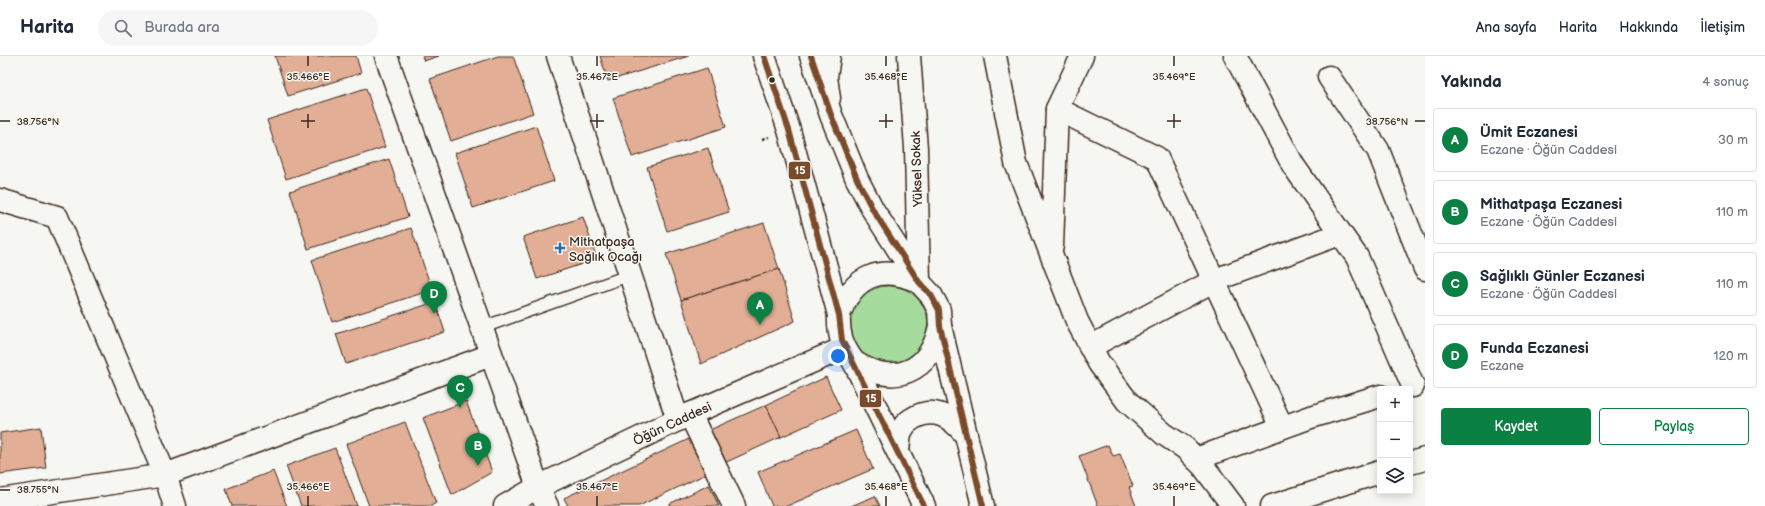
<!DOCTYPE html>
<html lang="tr">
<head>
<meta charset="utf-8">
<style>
	body { margin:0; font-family:"Balsamiq Sans",sans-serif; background:#f6f6f7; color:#1f2937 }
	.controls { position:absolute; right:12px; bottom:12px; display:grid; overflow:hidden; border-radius:4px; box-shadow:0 2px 10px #0003 }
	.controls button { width:36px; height:36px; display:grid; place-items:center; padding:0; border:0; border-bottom:1px solid #e0e1e3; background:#fff; color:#1f2937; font:20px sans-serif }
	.you { position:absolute; left:838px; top:300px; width:14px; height:14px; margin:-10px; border:3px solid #fff; border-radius:50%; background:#1a73e8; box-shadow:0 0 0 6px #1a73e833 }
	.badge { display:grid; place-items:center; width:26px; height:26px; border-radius:50%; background:#0b8043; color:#fff; font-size:13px; font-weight:700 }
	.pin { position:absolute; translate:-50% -33px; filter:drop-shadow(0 1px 2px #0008) }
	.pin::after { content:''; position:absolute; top:21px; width:14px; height:12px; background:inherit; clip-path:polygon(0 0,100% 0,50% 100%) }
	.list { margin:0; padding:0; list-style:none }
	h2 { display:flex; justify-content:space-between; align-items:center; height:52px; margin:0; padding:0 16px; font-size:17px }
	h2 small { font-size:13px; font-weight:400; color:#747a83 }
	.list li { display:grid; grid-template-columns:26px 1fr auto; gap:12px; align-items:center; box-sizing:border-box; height:64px; margin:0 8px 8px; padding:0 8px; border:1px solid #e0e1e3; border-radius:4px }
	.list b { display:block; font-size:15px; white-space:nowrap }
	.list p { margin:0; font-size:13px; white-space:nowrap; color:#747a83 }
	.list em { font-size:13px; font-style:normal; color:#747a83 }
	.actions { display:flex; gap:8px; padding:12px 16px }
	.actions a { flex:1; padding:9px 0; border:1px solid #0b8043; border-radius:4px; text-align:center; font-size:14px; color:#0b8043 }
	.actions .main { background:#0b8043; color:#fff }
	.icon { flex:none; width:22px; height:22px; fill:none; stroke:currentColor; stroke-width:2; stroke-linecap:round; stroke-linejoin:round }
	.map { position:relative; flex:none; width:1425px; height:450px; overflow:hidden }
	header { display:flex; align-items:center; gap:24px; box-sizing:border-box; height:56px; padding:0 20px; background:#fff; border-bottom:1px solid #e0e1e3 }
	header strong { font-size:19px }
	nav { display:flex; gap:22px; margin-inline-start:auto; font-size:14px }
	.search { width:280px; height:36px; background:#f6f6f7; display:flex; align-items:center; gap:10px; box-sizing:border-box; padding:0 14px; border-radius:22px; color:#747a83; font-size:15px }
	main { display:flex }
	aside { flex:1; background:#fff }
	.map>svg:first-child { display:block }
</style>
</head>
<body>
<header>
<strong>Harita</strong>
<div class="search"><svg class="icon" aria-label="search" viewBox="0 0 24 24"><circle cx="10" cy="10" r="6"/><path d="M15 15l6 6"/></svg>Burada ara</div>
<nav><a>Ana sayfa</a><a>Harita</a><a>Hakkında</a><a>İletişim</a></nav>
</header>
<main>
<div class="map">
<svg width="1425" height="450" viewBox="0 0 1425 450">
	<rect width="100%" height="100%" fill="#f6f6f2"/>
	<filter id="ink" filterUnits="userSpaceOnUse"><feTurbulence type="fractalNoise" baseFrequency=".025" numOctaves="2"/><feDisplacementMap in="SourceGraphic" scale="8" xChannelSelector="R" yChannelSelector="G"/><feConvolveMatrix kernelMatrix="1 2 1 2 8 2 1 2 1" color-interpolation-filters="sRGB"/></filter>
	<g filter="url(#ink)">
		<circle fill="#a6db9e" stroke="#70825e" cx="889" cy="269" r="39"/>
		<g fill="#e2ae95" stroke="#3b2a1e">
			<path d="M275 0H356L361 17 288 40Z"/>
			<path d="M422 0H439L424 5Z"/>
			<path d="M498 0H513L533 57 451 85 430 23Z"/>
			<path d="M600 0H689L608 25Z"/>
			<path d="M707 12 726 71 632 101 613 42Z"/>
			<path d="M366 32 385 91 286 123 267 64Z"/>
			<path d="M536 70 554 125 473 152 455 97Z"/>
			<path d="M708 92 729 156 667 175 647 111Z"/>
			<path d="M389 103 408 161 308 193 290 135Z"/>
			<path d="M583 161 597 203 537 223 523 181Z"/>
			<path d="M764 167 779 213 681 244 666 198Z"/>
			<path d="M411 172 432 234 332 266 312 204Z"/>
			<path d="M779 213 795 265 701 308 681 244Z"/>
			<path d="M435 246 445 276 346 308 336 278Z"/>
			<path d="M826 321 841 354 781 381 766 349Z"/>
			<path d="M466 345 492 416 452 439 423 362Z"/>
			<path d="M766 349 781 381 720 409 705 376Z"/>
			<path d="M405 366 436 447 431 450H369L346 388Z"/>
			<path d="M41 371 46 412 0 418V377Z"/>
			<path d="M856 374 873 413 787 450H772L758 416Z"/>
			<path d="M689 383 706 418 639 450H568L564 442Z"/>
			<path d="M1108 389 1113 400 1120 398 1133 430 1129 431 1136 450H1098L1079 400Z"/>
			<path d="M335 392 357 450H301L286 410Z"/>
			<path d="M273 415 287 450H232L226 433Z"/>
			<path d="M709 429 719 450H670L669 448Z"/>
			<path d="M875 440 880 450H851Z"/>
		</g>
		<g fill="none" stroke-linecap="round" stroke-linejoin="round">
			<defs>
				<path id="lane" d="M481 272 630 219"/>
				<g id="street">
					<path d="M386 0 538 431 547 450"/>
					<path d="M558 0 678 364"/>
					<path d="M995 0 1016 107 1077 265 1099 307 1127 345 1164 378 1185 392 1203 410 1233 450"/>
					<path d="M1235 0 1293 109 1357 201 1413 330"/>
					<path d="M1329 21 1378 94 1425 213"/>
					<path d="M1057 53 1157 102 1282 371"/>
					<path d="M0 144 57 161 165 419 175 450"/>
					<path d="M1052 190 1057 53 1082 0"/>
					<path d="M1090 291 1215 224 1340 178"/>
					<path d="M690 358 734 450"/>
					<path d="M1196 403 1311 361 1380 340"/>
					<path d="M1410 407 1425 403"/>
					<path d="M0 444 165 419 491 299"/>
					<path d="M1272 450 1380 416"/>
				</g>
				<g id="secondary">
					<path d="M909 0 916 92 919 226"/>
					<path d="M829 42 826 21 829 0"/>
					<path d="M505 450 538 431 690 358 844 292"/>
				</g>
				<g id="primary">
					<path d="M764 0 789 74 839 259C838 278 842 290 854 306L924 450"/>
					<path d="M811 0 831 59 857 123 873 154 919 226 931 239 939 254 940 270 983 450"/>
					<path d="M839 259C853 219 882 208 919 226"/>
					<path d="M854 306C894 331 930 317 940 270"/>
					<path d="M898 394C899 389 899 383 900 378 902 372 907 366 912 363 934 349 952 362 966 379"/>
				</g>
			</defs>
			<use href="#lane" stroke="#3b2a1e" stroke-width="14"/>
			<use href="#street" stroke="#3b2a1e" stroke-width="25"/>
			<use href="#secondary" stroke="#3b2a1e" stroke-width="25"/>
			<use href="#primary" stroke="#3b2a1e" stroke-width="25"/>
			<path stroke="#3b2a1e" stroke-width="2.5" stroke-dasharray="3 3" stroke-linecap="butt" d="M762 83 769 81"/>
			<use href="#lane" stroke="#f6f6f2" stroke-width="11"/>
			<use href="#street" stroke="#f6f6f2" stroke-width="22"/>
			<use href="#secondary" stroke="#f6f6f2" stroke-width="22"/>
			<use href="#primary" stroke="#f6f6f2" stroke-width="22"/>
			<defs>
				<g id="bus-1">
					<path d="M764 0 789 74 839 259 842 284 924 450"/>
					<path d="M811 0 831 59 857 123 873 154 919 226 931 239 939 254 940 270 983 450"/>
				</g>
			</defs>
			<use href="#bus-1" stroke="#f6f6f2" stroke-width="9"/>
			<use href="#bus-1" stroke="#7a4b2a" stroke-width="6"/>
		</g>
	</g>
	<path fill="none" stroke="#3b2a1e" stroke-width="1.5" d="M308 0V10M597 0V10M886 0V10M1174 0V10M308 58V72M597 58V72M886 58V72M1174 58V72M0 65H10M301 65H315M590 65H604M879 65H893M1167 65H1181M1415 65H1425M0 434H10M308 440V450M597 440V450M886 440V450M1174 440V450"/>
	<circle fill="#3b2a1e" stroke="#f6f6f2" stroke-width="1.5" cx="772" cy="24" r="3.5"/>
	<path fill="#1f6fb2" stroke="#f6f6f2" stroke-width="1.5" d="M558 186h4v4h4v4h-4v4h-4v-4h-4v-4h4z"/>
	<g text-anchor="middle" stroke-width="3" stroke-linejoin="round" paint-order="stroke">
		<g font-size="13" fill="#3b2a1e" stroke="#f6f6f2">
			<text transform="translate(916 113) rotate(-92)" y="5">Yüksel Sokak</text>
			<text transform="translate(672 367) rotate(-25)" y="5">Öğün Caddesi</text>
		</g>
		<g font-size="13" fill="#3b2a1e" stroke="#f6f6f2" text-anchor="start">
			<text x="569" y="190">Mithatpaşa<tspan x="569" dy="15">Sağlık Ocağı</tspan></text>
		</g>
	</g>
	<g font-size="10" text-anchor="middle" fill="#3b2a1e" stroke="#f6f6f2" stroke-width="3" stroke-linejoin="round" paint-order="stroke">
		<text x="308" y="24">35.466°E</text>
		<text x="597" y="24">35.467°E</text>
		<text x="886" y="24">35.468°E</text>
		<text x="1174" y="24">35.469°E</text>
		<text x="38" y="69">38.756°N</text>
		<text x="1387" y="69">38.756°N</text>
		<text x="308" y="434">35.466°E</text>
		<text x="597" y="434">35.467°E</text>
		<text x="886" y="434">35.468°E</text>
		<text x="1174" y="434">35.469°E</text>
		<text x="38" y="437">38.755°N</text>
	</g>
	<g stroke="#f6f6f2" stroke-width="1.5">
		<rect x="788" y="105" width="23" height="19" rx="4" fill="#7a4b2a"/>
		<rect x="859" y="333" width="23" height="19" rx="4" fill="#7a4b2a"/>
	</g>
	<g font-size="11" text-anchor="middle" font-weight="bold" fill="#fff">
		<text x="800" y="118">15</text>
		<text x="871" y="346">15</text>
	</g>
</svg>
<div class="controls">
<button>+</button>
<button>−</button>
<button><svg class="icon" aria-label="layers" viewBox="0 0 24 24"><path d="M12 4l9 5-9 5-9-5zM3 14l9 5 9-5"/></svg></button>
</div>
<div class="you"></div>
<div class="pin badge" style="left:760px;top:269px">A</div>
<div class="pin badge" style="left:478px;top:410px">B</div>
<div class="pin badge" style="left:460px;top:352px">C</div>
<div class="pin badge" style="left:434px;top:258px">D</div>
</div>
<aside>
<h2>Yakında<small>4 sonuç</small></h2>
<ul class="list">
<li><span class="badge">A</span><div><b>Ümit Eczanesi</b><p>Eczane · Öğün Caddesi</p></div><em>30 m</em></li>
<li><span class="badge">B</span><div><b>Mithatpaşa Eczanesi</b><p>Eczane · Öğün Caddesi</p></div><em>110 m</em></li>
<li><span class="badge">C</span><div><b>Sağlıklı Günler Eczanesi</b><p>Eczane · Öğün Caddesi</p></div><em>110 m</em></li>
<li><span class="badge">D</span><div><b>Funda Eczanesi</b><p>Eczane</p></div><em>120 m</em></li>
</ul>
<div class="actions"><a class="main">Kaydet</a><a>Paylaş</a></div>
</aside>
</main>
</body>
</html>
